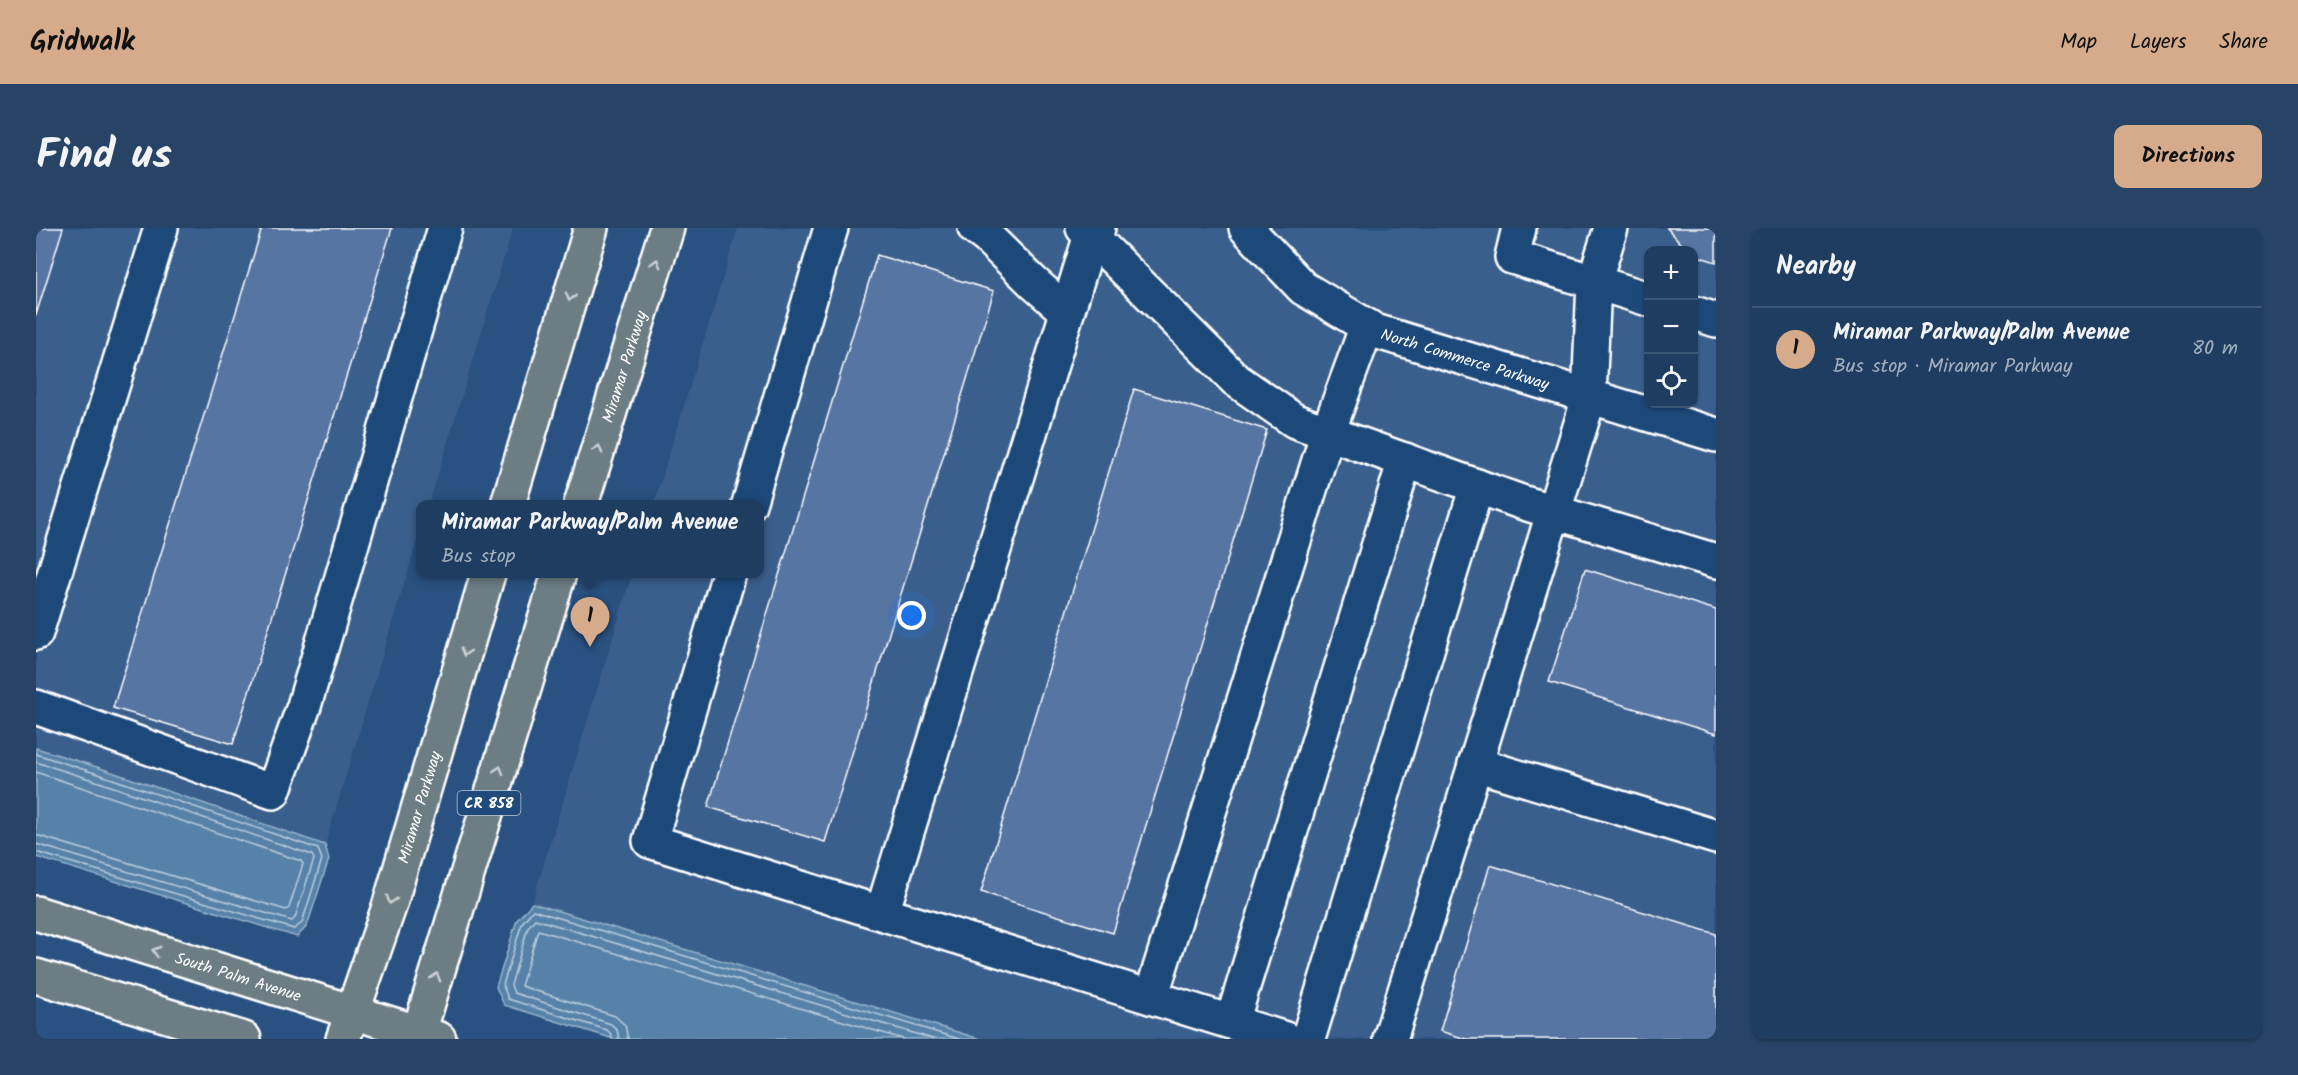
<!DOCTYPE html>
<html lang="en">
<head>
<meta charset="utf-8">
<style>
	body { margin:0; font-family:Kalam,sans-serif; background:#274467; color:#f1f3f6 }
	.controls { position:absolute; right:18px; top:18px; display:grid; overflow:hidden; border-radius:12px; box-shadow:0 2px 4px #0004 }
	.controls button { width:54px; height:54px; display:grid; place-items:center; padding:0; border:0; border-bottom:2px solid #3c5676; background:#1f3d61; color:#f1f3f6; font:30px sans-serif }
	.you { position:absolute; left:876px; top:388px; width:21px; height:21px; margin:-15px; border:4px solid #fff; border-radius:50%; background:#1a73e8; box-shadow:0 0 0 9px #1a73e833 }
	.badge { display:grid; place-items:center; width:39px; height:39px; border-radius:50%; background:#d6ab8b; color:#111; font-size:20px; font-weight:700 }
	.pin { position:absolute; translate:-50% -50px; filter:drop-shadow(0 2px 3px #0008) }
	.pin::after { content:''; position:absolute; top:32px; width:21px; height:18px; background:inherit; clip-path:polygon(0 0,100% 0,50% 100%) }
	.popup { position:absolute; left:380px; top:272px; width:348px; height:78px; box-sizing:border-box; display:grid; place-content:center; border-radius:12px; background:#1f3d61; filter:drop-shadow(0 2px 4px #0005); font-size:20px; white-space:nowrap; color:#a1aebd }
	.popup b { font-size:22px; color:#f1f3f6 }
	.popup::after { content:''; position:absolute; left:50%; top:100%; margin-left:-12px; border:12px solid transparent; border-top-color:#1f3d61 }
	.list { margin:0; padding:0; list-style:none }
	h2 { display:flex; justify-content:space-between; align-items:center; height:78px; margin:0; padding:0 24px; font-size:26px }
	h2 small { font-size:20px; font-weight:400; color:#a1aebd }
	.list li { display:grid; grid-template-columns:39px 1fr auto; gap:18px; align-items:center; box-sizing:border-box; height:84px; padding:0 24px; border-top:2px solid #3c5676 }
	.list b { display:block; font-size:22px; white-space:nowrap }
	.list p { margin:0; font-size:20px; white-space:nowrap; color:#a1aebd }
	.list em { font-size:20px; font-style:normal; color:#a1aebd }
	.icon { flex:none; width:33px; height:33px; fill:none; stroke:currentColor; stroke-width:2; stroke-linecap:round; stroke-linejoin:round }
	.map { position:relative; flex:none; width:1680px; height:811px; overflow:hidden; border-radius:12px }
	header { display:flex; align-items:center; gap:36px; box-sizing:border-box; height:84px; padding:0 30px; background:#d6ab8b; color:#111 }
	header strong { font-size:28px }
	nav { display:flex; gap:33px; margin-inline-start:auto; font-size:21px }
	.intro { display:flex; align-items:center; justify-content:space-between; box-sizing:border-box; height:144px; padding:0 36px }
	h1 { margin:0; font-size:42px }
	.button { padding:15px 27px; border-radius:12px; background:#d6ab8b; color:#111; font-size:21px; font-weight:700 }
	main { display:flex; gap:36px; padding:0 36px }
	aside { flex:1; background:#1f3d61; border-radius:12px; box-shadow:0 2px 4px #0004 }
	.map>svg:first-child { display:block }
</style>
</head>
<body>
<header>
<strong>Gridwalk</strong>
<nav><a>Map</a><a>Layers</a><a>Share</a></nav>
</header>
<div class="intro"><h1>Find us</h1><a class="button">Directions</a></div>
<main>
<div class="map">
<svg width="1680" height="811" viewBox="0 0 1680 811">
	<rect width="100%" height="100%" fill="#295181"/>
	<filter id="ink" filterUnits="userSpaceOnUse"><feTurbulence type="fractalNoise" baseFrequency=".0167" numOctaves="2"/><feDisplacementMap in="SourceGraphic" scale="12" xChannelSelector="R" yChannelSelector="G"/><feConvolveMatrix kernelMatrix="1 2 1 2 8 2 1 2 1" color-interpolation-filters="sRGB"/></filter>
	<g filter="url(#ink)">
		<g fill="#3a5f8d" fill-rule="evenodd">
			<path d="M0 0H477L393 276H384V303L289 617 64 540 0 520Z"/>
			<path d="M702 0H1680V811H944L496 675 596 346H724V276H618ZM1612 22H1658V176H1612Z"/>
		</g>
		<g fill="#5682aa" stroke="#9ab4cc" stroke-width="1.5">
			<path d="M0 520 64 540 289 617 293 631 271 698 261 709 0 629Z"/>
			<path d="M496 675 944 811H578L468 777 460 759 481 692Z"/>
		</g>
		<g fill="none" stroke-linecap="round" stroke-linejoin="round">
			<g stroke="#bbcddd" stroke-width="1.5">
				<path d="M0 526 62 546 282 621 286 631 266 695 258 701 0 624"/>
				<path d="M0 534 60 553 276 627 278 631 259 690 256 693 0 616"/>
				<path d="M0 544 265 633 267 636 253 680 250 682 0 607"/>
				<path d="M576 811 575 806 571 802 472 771 467 757 486 695 497 682 923 811"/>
				<path d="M583 811 581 802 575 796 478 765 475 757 492 699 499 691 897 811"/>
				<path d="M592 811 589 797 579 788 485 758 502 702 867 811"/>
			</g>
		</g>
		<g fill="#5675a3" stroke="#fff" stroke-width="1.5">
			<path d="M0 0H27L0 87Z"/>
			<path d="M226 0H356L197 516 77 480Z"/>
			<path d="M1631 0H1680V34L1658 27V22H1651Z"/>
			<path d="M841 27 958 63 789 614 672 579Z"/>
			<path d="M1098 161 1231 202 1077 705 945 664Z"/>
			<path d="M1549 341 1680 382V506L1513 454Z"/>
			<path d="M1454 637 1680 706V811H1430L1404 803Z"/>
		</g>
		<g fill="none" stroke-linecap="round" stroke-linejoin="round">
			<defs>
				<g id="minor">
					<path d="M939 0 951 9 998 55 1031 84"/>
					<path d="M1047 0 1200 152 1259 193 1485 274 1680 333"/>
					<path id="s1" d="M1210 0 1267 60 1339 103 1680 207"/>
					<path d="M1483 0 1476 29 1558 54 1575 0"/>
					<path d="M1658 85 1680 92"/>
					<path d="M713 276 795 0"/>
					<path d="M693 346 614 613 1249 811"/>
					<path d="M0 405 125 0"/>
					<path d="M0 479 237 564 268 478 409 0"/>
					<path d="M1439 536 1680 609"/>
					<path d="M846 685 1055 7 1062 0"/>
					<path d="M1115 769 1292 204 1331 98"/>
					<path d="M1196 794 1369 232"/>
					<path d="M1272 811 1441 258"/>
					<path d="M1354 811 1553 170 1558 54 1612 71"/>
				</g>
				<g id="major">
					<path d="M472 276 555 0"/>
					<path id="s2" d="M545 276 631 0"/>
					<path id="s3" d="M0 685 403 811"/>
					<path d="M0 748 208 811"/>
					<path id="s4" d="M307 811 353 679 452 346"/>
					<path d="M381 811 523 346"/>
				</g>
			</defs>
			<use href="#minor" stroke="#fff" stroke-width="38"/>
			<use href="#major" stroke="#fff" stroke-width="38"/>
			<use href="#minor" stroke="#1f4a7a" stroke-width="33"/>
			<use href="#major" stroke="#6c7e84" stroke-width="33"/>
		</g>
		<defs><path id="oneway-chevron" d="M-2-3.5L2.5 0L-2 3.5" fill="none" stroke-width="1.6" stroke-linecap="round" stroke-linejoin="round" transform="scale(1.5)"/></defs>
		<g stroke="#ccd2d4">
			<use href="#oneway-chevron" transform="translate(620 35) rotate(-73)"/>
			<use href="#oneway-chevron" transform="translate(534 69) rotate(107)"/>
			<use href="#oneway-chevron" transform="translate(562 221) rotate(-73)"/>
			<use href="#oneway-chevron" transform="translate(429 424) rotate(107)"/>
			<use href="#oneway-chevron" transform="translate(463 542) rotate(-73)"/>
			<use href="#oneway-chevron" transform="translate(355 672) rotate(107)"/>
			<use href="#oneway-chevron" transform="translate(120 723) rotate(-163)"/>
			<use href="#oneway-chevron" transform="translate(400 749) rotate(-73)"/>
		</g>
	</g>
	<g text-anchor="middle" stroke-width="6" stroke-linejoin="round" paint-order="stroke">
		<rect fill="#1f4a7a" stroke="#bcc9d7" stroke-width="1.5" x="421.5" y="563" width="63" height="24" rx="4.5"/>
		<g font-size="15" font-weight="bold" fill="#fff">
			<text x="453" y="580">CR 858</text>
		</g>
		<g font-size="16" fill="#fff" stroke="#1f4a7a">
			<text dy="6" stroke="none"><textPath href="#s1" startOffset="261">North Commerce Parkway</textPath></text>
			<text dy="6" stroke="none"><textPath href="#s2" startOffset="144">Miramar Parkway</textPath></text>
			<text dy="6" stroke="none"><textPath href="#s4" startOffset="244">Miramar Parkway</textPath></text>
			<text dy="6" stroke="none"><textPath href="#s3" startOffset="212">South Palm Avenue</textPath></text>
		</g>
	</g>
</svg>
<div class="controls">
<button>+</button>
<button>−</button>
<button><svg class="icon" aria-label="locate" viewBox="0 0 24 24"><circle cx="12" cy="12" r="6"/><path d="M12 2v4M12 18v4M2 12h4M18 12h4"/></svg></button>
</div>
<div class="you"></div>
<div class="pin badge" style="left:554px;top:419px">1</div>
<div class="popup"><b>Miramar Parkway/Palm Avenue</b>Bus stop</div>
</div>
<aside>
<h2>Nearby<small></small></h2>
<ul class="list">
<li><span class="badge">1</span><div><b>Miramar Parkway/Palm Avenue</b><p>Bus stop · Miramar Parkway</p></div><em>80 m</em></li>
</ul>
</aside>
</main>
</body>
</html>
